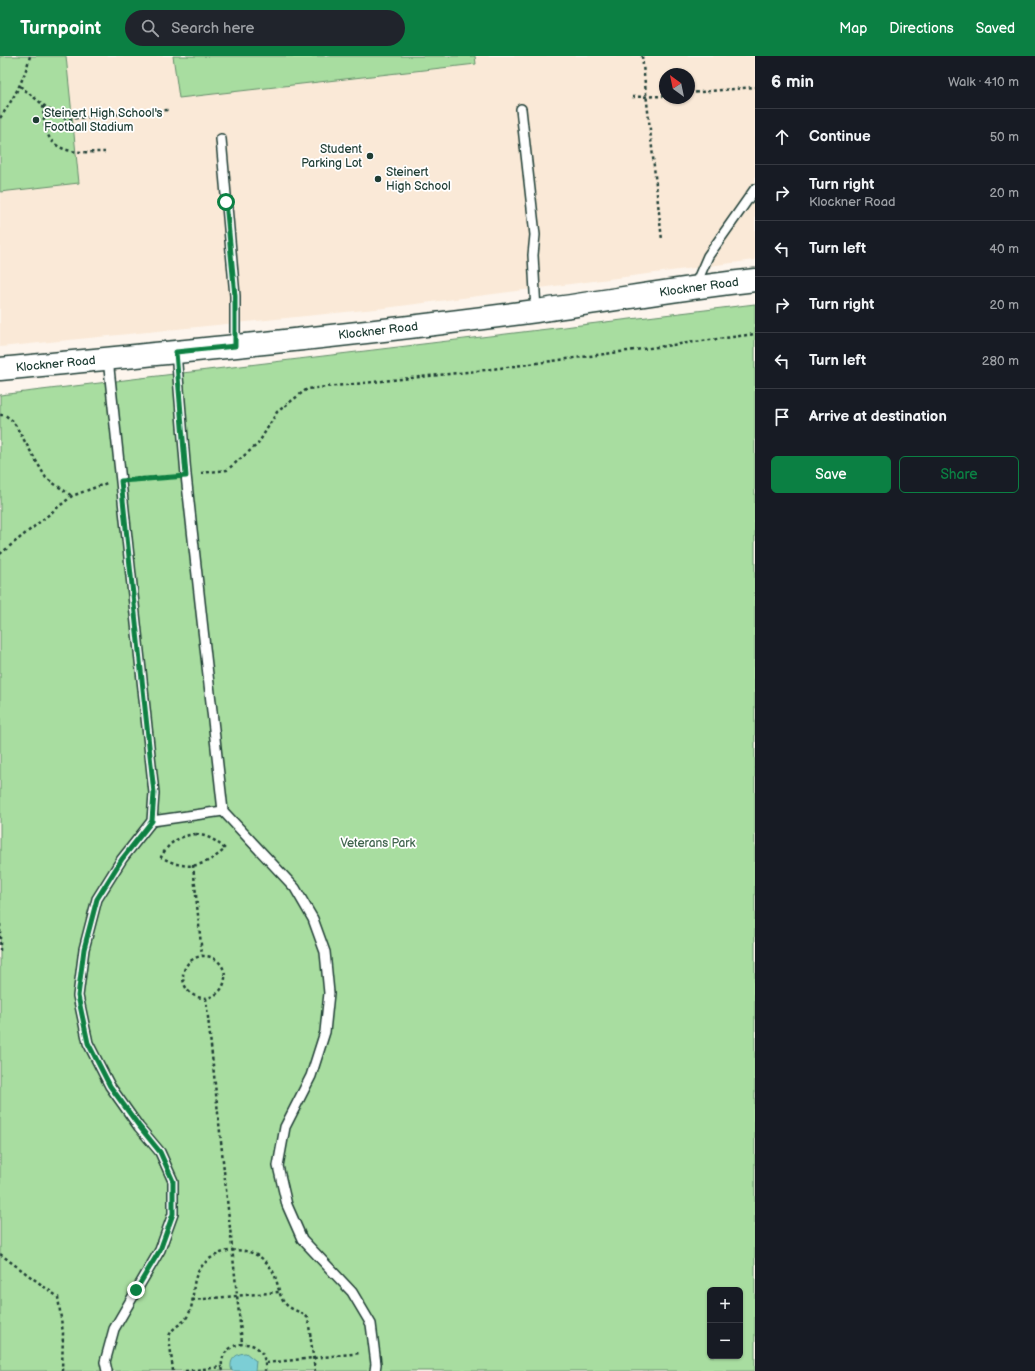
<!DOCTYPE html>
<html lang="en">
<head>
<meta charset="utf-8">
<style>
	body { margin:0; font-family:"Balsamiq Sans",sans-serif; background:#20242c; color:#f1f3f6 }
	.controls { position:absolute; right:12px; bottom:12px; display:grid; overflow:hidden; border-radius:6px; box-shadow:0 1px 3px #0004 }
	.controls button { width:36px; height:36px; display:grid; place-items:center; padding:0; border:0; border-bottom:1px solid #363941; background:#171b24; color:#f1f3f6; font:20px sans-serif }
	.compass { position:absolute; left:659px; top:12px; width:36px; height:36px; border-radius:50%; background:#171b24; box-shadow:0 1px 3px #0004; rotate:327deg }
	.stop { position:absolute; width:12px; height:12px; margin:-9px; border:3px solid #0b8043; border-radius:50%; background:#fff }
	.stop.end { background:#0b8043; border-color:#fff; box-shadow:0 1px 4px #0008 }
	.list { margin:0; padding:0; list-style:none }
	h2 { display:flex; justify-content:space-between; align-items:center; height:52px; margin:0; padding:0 16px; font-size:17px }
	h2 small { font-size:13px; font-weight:400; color:#9ea1a6 }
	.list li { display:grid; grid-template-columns:26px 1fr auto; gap:12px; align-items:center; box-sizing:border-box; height:56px; padding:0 16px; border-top:1px solid #363941 }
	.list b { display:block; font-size:15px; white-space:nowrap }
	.list p { margin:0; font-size:13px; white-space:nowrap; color:#9ea1a6 }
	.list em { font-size:13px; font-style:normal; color:#9ea1a6 }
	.actions { display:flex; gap:8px; padding:12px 16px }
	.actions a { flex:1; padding:9px 0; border:1px solid #0b8043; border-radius:6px; text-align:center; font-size:14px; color:#0b8043 }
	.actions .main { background:#0b8043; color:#fff }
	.icon { flex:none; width:22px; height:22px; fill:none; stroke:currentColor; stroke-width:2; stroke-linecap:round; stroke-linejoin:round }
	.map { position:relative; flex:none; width:755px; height:1315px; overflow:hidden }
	header { display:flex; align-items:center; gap:24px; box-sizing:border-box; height:56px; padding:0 20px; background:#0b8043; color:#fff }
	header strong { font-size:19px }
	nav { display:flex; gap:22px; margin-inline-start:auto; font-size:14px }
	.search { width:280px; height:36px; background:#20242c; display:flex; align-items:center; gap:10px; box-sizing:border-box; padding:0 14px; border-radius:22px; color:#9ea1a6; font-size:15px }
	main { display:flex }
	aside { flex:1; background:#171b24 }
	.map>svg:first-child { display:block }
</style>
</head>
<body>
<header>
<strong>Turnpoint</strong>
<div class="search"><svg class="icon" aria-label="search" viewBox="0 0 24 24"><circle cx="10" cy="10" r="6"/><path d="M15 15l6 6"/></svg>Search here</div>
<nav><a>Map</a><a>Directions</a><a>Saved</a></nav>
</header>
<main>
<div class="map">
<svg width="755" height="1315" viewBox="0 0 755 1315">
	<rect width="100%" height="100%" fill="#fdf5ed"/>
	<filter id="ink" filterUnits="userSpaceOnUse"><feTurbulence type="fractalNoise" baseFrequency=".025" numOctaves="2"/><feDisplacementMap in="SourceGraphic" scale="8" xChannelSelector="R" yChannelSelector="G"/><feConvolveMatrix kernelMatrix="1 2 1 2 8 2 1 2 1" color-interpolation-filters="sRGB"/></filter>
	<g filter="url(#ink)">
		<path fill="#fae9d7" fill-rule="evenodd" d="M0 0H755V204L385 252 0 291ZM665 18H689V42H665Z"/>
		<g fill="#a8dda0" stroke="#648d6a" fill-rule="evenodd">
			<path d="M0 0H66L79 127 0 136Z"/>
			<path d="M173 0H475L476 8 179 42Z"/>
			<path d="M755 248V1315H0V339ZM710 1234H740V1300H710Z"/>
		</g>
		<path fill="#7cced5" stroke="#579495" d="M246 1297 256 1305 255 1315H232C228 1304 236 1297 246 1297Z"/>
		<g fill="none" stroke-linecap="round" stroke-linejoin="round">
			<defs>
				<g id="lane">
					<path d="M521 53 535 179 533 199 536 255"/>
					<path d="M221 83 235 240V290"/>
					<path d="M695 230 708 200 755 133"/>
					<path d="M176 296 186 419 223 755 295 832 313 863 325 896 329 937 325 976 311 1020 285 1071 278 1110 287 1149 302 1183 352 1236 371 1268 376 1308 375 1315"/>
					<path d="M152 765 223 755"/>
					<path d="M107 1315 105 1306 114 1273 160 1194 173 1158V1125L160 1096 139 1071 110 1030 88 987 78 940 84 893 97 843 122 803 152 765 154 737 108 303"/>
				</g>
				<g id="secondary">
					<path id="s1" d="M0 313C179 296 358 279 536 255 609 245 681 232 755 224"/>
				</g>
			</defs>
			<use href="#lane" stroke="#1f3d34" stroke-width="12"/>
			<use href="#secondary" stroke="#1f3d34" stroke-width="25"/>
			<g stroke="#1f3d34" stroke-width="2.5" stroke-dasharray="3 3" stroke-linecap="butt">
				<path d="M642 0 662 184"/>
				<path d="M20 30 57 60 67 63 168 54"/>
				<path d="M689 37 755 31"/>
				<path d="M632 41 665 40"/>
				<path d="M43 50C44 57 43 67 46 74 54 100 83 96 105 96"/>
				<path d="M0 62C14 42 24 24 30 0"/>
				<path d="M0 359H5L13 365 46 422 72 440"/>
				<path d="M201 417 227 414 258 388 277 356 307 333 477 315 755 278"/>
				<path d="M136 423 172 421"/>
				<path d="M0 498 72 440 107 427"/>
				<path d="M196 778C208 780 216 784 225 793 203 812 186 815 161 801 169 786 179 780 196 778Z"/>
				<path d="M193 809 202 899"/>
				<path d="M0 868V895"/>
				<circle cx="204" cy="921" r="21"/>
				<path d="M206 942 242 1287"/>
				<path d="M0 1198 58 1241 63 1277 62 1315"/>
				<path d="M192 1244 279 1236"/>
				<path d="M266 1307 361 1297"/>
				<path d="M173 1315 169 1280C173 1269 186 1268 190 1255 195 1242 191 1229 198 1216 212 1190 253 1186 270 1211 278 1221 277 1234 283 1245 290 1255 300 1254 308 1262L315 1315"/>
				<path d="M185 1315 222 1311"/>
				<path d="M223 1315C213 1284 269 1274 265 1315"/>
			</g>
			<use href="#lane" stroke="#fff" stroke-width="9"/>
			<use href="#secondary" stroke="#fff" stroke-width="22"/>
		</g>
	</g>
	<g fill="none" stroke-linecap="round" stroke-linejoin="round" filter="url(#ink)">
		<path stroke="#0b8043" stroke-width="5" d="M136 1234 160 1194 173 1158V1125L160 1096 139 1070 110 1030 88 987 78 940 84 893 97 843 122 803 152 765 154 737 121 425 186 420 176 296 235 290V240L226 146"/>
	</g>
	<g fill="#1f3d34" stroke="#fff" stroke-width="1.5">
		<circle cx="36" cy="64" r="4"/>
		<circle cx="370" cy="100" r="4"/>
		<circle cx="378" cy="123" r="4"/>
	</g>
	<g text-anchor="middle" stroke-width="3.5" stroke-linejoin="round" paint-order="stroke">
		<g font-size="12" fill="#1f3d34" stroke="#fff" text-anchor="start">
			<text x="44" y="61">Steinert High School's<tspan x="44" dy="14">Football Stadium</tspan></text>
			<text x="362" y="97" text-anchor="end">Student<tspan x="362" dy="14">Parking Lot</tspan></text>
			<text x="386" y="120">Steinert<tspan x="386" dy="14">High School</tspan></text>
		</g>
		<g font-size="12" fill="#1f3d34" stroke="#fff">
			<text dy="4" stroke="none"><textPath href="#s1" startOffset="704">Klockner Road</textPath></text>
			<text dy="4" stroke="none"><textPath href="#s1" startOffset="380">Klockner Road</textPath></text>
			<text dy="4" stroke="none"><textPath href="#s1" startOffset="56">Klockner Road</textPath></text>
		</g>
		<g font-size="12" fill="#41654f" stroke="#fff">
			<text x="378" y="791">Veterans Park</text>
		</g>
	</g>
</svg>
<div class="controls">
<button>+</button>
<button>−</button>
</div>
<svg class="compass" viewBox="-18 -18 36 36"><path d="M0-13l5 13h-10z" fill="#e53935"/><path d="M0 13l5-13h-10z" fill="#9ea1a6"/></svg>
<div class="stop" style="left:226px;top:146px"></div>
<div class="stop end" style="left:136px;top:1234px"></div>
</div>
<aside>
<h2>6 min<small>Walk · 410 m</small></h2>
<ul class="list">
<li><svg class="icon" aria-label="ahead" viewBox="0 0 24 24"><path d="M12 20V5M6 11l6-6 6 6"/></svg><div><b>Continue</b></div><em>50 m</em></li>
<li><svg class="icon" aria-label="right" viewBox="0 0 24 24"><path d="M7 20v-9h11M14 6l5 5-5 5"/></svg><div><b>Turn right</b><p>Klockner Road</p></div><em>20 m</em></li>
<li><svg class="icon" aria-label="left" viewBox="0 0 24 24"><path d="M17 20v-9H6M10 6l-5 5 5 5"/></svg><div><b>Turn left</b></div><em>40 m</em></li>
<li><svg class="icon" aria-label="right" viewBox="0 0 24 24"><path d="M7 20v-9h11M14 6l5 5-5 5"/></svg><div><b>Turn right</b></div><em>20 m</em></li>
<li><svg class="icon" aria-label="left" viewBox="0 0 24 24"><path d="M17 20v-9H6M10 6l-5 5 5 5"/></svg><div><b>Turn left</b></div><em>280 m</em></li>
<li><svg class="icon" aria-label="arrive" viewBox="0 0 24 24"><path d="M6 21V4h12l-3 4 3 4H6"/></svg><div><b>Arrive at destination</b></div></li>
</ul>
<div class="actions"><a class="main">Save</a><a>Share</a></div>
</aside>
</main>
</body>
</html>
